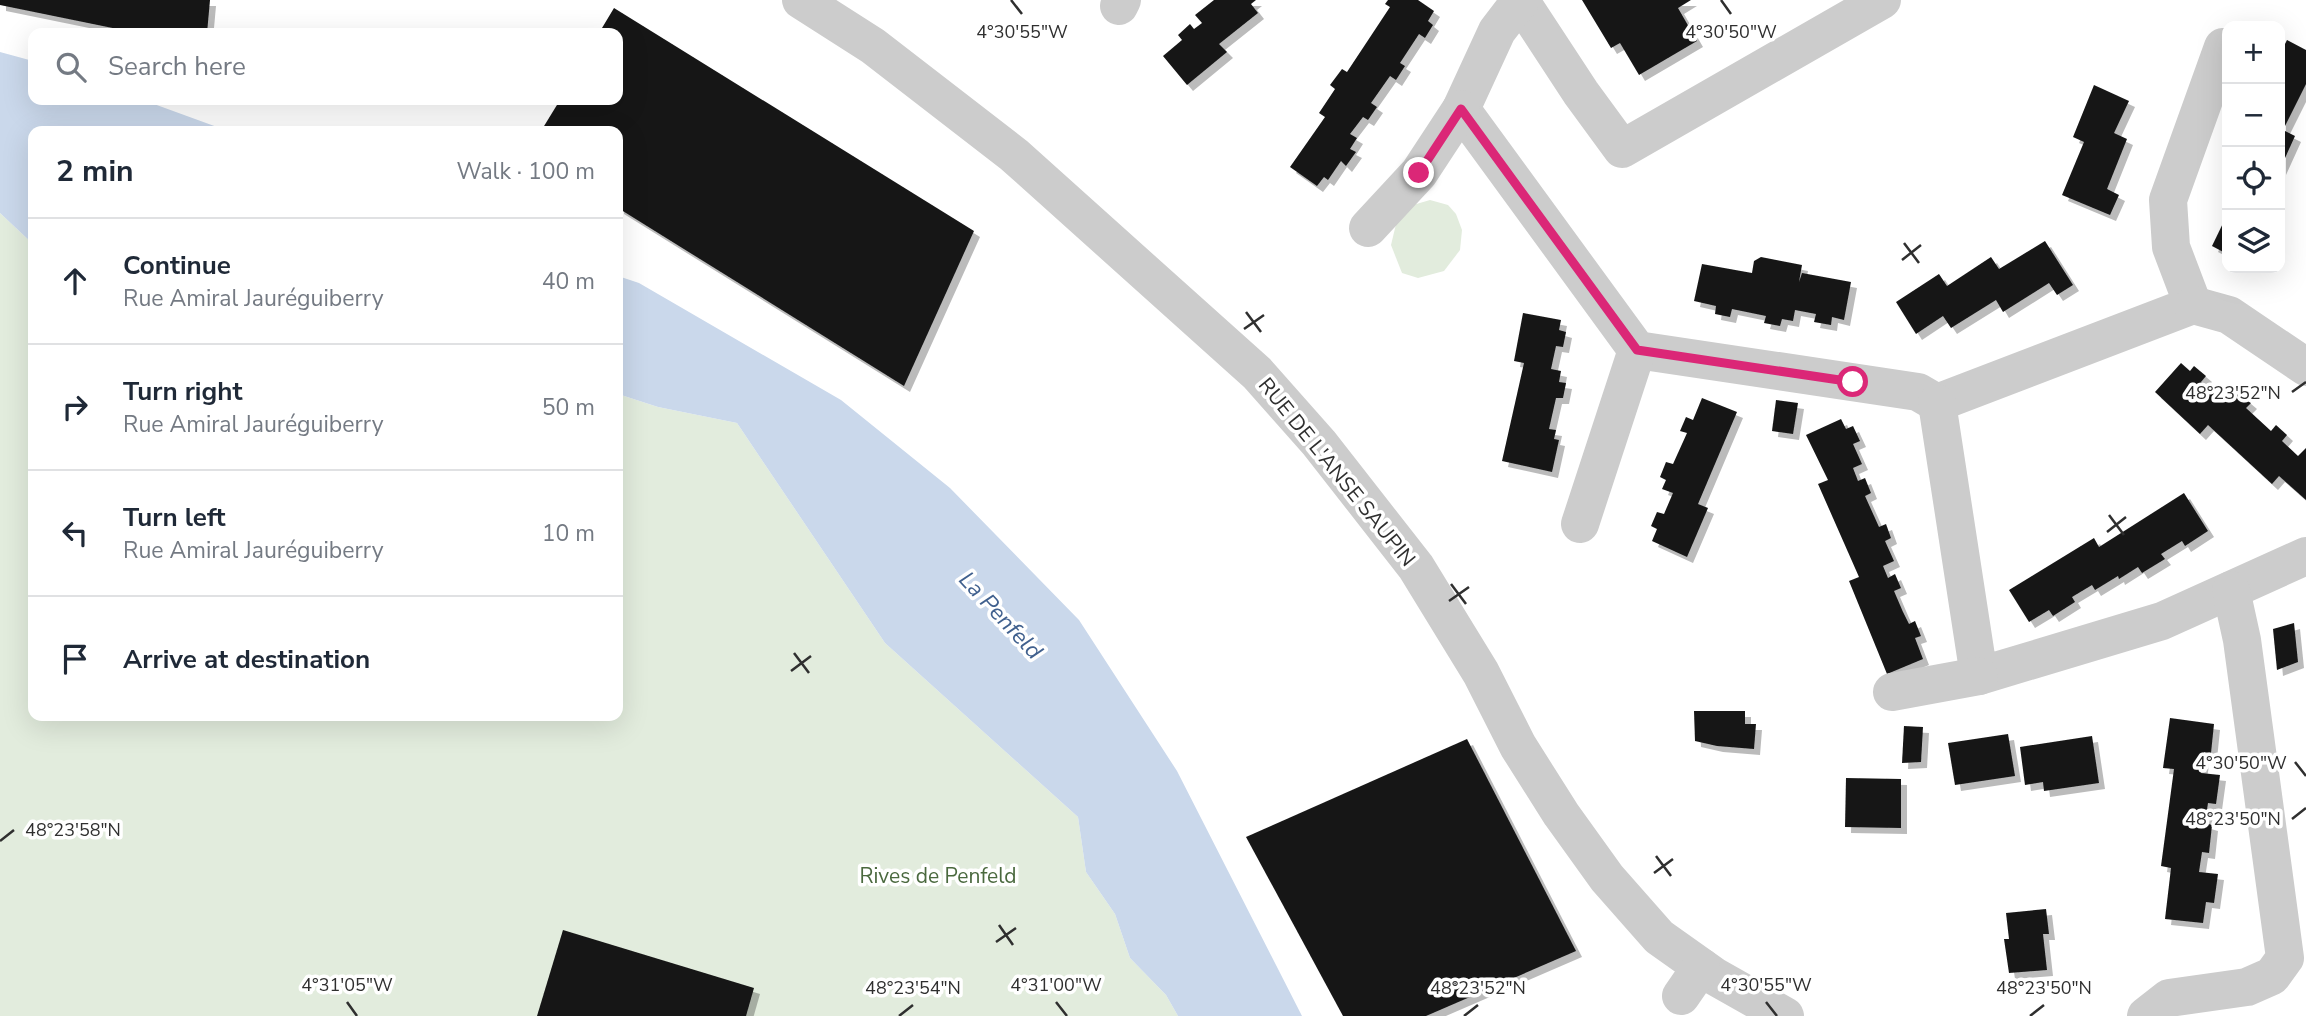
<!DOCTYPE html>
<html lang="en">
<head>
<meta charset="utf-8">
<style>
	body { margin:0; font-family:"Nunito Sans",sans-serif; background:#f6f6f7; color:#1f2937 }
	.controls { position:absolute; right:21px; top:21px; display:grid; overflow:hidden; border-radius:14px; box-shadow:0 7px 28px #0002 }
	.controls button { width:63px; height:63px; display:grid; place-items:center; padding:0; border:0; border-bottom:2px solid #e0e1e3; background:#fff; color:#1f2937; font:35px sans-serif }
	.stop { position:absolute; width:21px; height:21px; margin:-16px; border:5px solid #db2777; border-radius:50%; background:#fff }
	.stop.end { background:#db2777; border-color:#fff; box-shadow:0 2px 7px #0008 }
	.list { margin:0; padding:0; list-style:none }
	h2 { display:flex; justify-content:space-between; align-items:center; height:91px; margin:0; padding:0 28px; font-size:30px }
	h2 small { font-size:23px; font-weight:400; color:#747a83 }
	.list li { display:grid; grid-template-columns:46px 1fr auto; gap:21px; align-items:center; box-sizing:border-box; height:126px; padding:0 28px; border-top:2px solid #e0e1e3 }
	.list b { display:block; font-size:26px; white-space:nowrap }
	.list p { margin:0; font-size:23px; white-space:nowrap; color:#747a83 }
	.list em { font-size:23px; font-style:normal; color:#747a83 }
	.icon { flex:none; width:38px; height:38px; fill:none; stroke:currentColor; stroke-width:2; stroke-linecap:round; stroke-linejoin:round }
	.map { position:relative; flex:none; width:2306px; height:1016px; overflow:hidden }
	.search { position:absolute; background:#fff; box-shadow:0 7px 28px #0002; left:28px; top:28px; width:595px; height:77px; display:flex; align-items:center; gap:18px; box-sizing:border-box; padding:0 24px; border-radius:14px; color:#747a83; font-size:26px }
	.panel { position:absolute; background:#fff; box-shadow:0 7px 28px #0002; left:28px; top:126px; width:595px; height:595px; border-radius:14px }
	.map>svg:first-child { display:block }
</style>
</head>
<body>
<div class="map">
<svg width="2306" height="1016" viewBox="0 0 2306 1016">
	<defs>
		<filter id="shadow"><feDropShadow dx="6" dy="6" stdDeviation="0" flood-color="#0004"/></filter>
	</defs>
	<rect width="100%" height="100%" fill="#fff"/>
	<g fill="#e2ecdd">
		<path d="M1430 200 1448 205 1456 214 1462 230 1460 250 1444 271 1418 278 1402 273 1391 245 1397 220 1413 205Z"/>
		<path d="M0 213 33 244V716H618V394L658 407 737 423 885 643 1078 817 1086 872 1115 914 1130 958 1166 995 1178 1016H0Z"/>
	</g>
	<g fill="#cad8eb">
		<path d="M0 52 33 61V100H143L228 131H33V244L0 213Z"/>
		<path d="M618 276 639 283 841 400 950 488 1079 620 1177 771 1302 1016H1178L1166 995 1130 958 1115 914 1086 872 1078 817 885 643 737 423 658 407 618 394Z"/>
	</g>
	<g fill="#161616" filter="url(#shadow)">
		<path d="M0 0H210L207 33H137L0 5Z"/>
		<path d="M1214 0H1256L1251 4 1258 13 1219 44 1227 52 1187 85 1163 56 1182 40 1178 35 1190 24 1194 29 1202 23 1195 15Z"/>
		<path d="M1388 0H1418L1434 11 1428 21 1433 25 1425 38 1419 34 1400 63 1405 66 1396 80 1390 76 1371 103 1377 107 1368 120 1363 117 1350 134 1357 138 1350 149 1356 152 1346 166 1341 161 1328 180 1324 177 1317 186 1290 167 1325 117 1319 113 1335 89 1330 85 1342 69 1347 72 1390 7 1385 4Z"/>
		<path d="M1582 0H1691L1678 8 1697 41 1639 75 1620 43 1611 48Z"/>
		<path d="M614 8 974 231 904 386 618 208V131H541L560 100H618V33H599Z"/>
		<path d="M2287 40 2306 50V84L2283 130 2295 136 2280 169V54Z"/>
		<path d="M2094 85 2129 101 2114 133 2127 139 2107 189 2119 195 2110 215 2062 195 2084 142 2073 137Z"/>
		<path d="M2227 215V254L2212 246Z"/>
		<path d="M2045 241 2073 285 2057 295 2049 283 2003 312 1996 300 1951 328 1943 316 1916 334 1896 302 1939 274 1947 286 1991 257 1999 269Z"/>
		<path d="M1761 257 1802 265 1799 282 1802 273 1851 282 1844 320 1832 317 1831 325 1814 322 1816 314 1795 310 1793 321 1782 319 1780 326 1764 323 1766 316 1732 309 1730 317 1715 314 1716 306 1694 301 1702 264 1752 273 1754 261Z"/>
		<path d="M1523 313 1561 320 1559 330 1566 332 1563 347 1556 346 1551 369 1561 371 1559 382 1566 383 1563 398H1556L1549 429 1556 430 1554 439 1559 440 1552 472 1502 461 1524 363 1514 361Z"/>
		<path d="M2181 363 2190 371 2194 366 2206 376 2201 382 2219 398 2226 389 2234 396 2238 392 2251 403 2246 408 2271 431 2276 425 2287 435 2282 441 2298 456 2306 448V500L2279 476 2272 484 2208 425 2200 434 2155 392Z"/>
		<path d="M1702 398 1737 412 1698 504 1708 508 1687 557 1652 541 1657 529 1651 526 1657 512 1664 514 1673 493 1662 489 1666 480 1660 477 1666 462 1673 464 1687 433 1680 431 1686 417 1693 420Z"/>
		<path d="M1776 400 1798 403 1793 434 1772 431Z"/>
		<path d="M1841 419 1846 429 1853 426 1860 441 1853 444 1862 464 1853 468 1858 481 1865 478 1871 493 1865 496 1879 527 1886 524 1891 538 1885 541 1894 561 1883 566 1888 578 1895 574 1901 588 1894 591 1903 612 1909 624 1915 621 1921 636 1915 638 1923 659 1887 674 1849 581 1859 577 1818 484 1828 480 1806 435Z"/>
		<path d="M2184 493 2208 531 2185 546 2182 541 2161 554 2165 559 2142 573 2138 567 2119 579 2118 576 2095 590 2092 585 2072 597 2075 602 2053 616 2049 610 2029 622 2009 590 2094 538 2099 547Z"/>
		<path d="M2294 623 2298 662 2277 670 2273 629Z"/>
		<path d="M1694 711H1745V724H1756L1754 749 1717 746 1695 741Z"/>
		<path d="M2170 718 2214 724 2211 753 2204 752 2201 773 2220 775 2216 804 2208 803 2205 823 2212 825 2209 853 2202 852 2199 872 2218 874 2214 903 2206 902 2203 923 2165 919 2171 868 2161 866 2174 769 2163 768Z"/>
		<path d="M1904 726 1923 727 1921 762 1902 763Z"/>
		<path d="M2008 734 2015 776 1955 785 1948 743Z"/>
		<path d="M2092 736 2099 783 2044 791 2043 782 2025 785 2020 747Z"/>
		<path d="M1467 739 1576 951 1426 1016H1343L1246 837Z"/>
		<path d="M1846 778 1901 779V828L1845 827Z"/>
		<path d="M2046 909 2049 934H2043L2047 970 2009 973 2004 939H2009L2006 913Z"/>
		<path d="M563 930 754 988 746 1016H537Z"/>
	</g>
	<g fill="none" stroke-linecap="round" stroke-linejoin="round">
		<g stroke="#ccc" stroke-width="38">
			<path d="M801 0 873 46 1014 155 1257 373 1319 443 1416 567 1481 673 1518 746 1561 814 1607 878 1659 937 1714 976 1785 1016"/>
			<path d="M1520 0 1581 93 1622 149 1882 0"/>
			<path d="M1520 1 1497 31 1461 109 1637 350 1918 392 1937 403 2193 305 2171 247 2168 200 2223 47"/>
			<path d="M1119 6 1122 0"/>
			<path d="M1368 228 1419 173 1461 109"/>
			<path d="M2193 305 2229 315 2306 367"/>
			<path d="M1937 403 1979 676 2162 621 2306 556"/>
			<path d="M1580 524 1637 350"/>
			<path d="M1892 692 1979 676"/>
			<path d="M1681 996 1701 967"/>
			<path d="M2146 1016 2169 998 2247 987 2272 976 2285 958 2242 640 2231 590"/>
		</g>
	</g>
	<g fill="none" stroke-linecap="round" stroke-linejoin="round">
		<path stroke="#db2777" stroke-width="9" d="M1419 173 1461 109 1637 350 1853 382"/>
	</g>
	<path fill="none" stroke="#2f2f2f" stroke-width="2.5" d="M1011 0 1022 14M1721 0 1731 14M1904 243 1919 263M1902 260 1921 245M1246 312 1261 332M1244 329 1264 315M2292 392 2306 382M2109 515 2124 535M2107 532 2126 517M1451 584 1466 604M1449 601 1469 587M794 653 809 673M791 671 811 656M2295 762 2306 776M2292 819 2306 808M0 841 14 830M1656 856 1671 876M1654 873 1673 859M999 925 1013 945M996 942 1016 928M347 1002 357 1016M1056 1002 1067 1016M1766 1002 1777 1016M899 1016 913 1005M1464 1016 1478 1005M2030 1016 2044 1005"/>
	<g text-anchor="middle" stroke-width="7" stroke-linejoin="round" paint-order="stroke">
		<g font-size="21" fill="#2f2f2f" stroke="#fff">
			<text transform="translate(1337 472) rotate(51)" y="7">RUE DE L'ANSE SAUPIN</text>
		</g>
		<g font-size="21" fill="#4a693e" stroke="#fff">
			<text x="938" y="883">Rives de Penfeld</text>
		</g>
		<g font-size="23" font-style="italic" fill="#40608e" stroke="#fff">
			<text transform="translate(1001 615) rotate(47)" y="8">La Penfeld</text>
		</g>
	</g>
	<g font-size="18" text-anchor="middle" fill="#2f2f2f" stroke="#fff" stroke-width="7" stroke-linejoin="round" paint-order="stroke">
		<text x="1022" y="38">4°30'55"W</text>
		<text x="1731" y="38">4°30'50"W</text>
		<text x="2233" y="399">48°23'52"N</text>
		<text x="2241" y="769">4°30'50"W</text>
		<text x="2233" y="825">48°23'50"N</text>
		<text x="73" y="836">48°23'58"N</text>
		<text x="347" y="991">4°31'05"W</text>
		<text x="1056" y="991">4°31'00"W</text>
		<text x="1766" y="991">4°30'55"W</text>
		<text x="913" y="994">48°23'54"N</text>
		<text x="1478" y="994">48°23'52"N</text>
		<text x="2044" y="994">48°23'50"N</text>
	</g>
</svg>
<div class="controls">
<button>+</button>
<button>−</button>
<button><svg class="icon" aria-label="locate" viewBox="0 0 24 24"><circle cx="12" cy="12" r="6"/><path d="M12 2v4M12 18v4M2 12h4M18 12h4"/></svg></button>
<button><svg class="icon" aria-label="layers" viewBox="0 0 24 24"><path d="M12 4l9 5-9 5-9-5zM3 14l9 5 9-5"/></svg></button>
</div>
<div class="stop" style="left:1853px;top:382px"></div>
<div class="stop end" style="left:1419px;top:173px"></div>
<div class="search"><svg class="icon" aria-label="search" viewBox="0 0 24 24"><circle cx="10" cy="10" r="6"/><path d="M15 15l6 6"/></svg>Search here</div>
<section class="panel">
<h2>2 min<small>Walk · 100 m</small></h2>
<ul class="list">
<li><svg class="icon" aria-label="ahead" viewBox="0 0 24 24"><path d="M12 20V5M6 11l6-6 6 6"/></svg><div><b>Continue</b><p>Rue Amiral Jauréguiberry</p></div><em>40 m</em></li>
<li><svg class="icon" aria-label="right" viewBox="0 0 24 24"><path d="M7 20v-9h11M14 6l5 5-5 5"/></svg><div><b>Turn right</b><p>Rue Amiral Jauréguiberry</p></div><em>50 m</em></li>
<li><svg class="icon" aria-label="left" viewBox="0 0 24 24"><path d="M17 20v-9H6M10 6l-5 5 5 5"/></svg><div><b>Turn left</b><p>Rue Amiral Jauréguiberry</p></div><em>10 m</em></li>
<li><svg class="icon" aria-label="arrive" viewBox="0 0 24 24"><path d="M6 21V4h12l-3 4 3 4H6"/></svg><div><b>Arrive at destination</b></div></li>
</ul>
</section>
</div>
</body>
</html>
